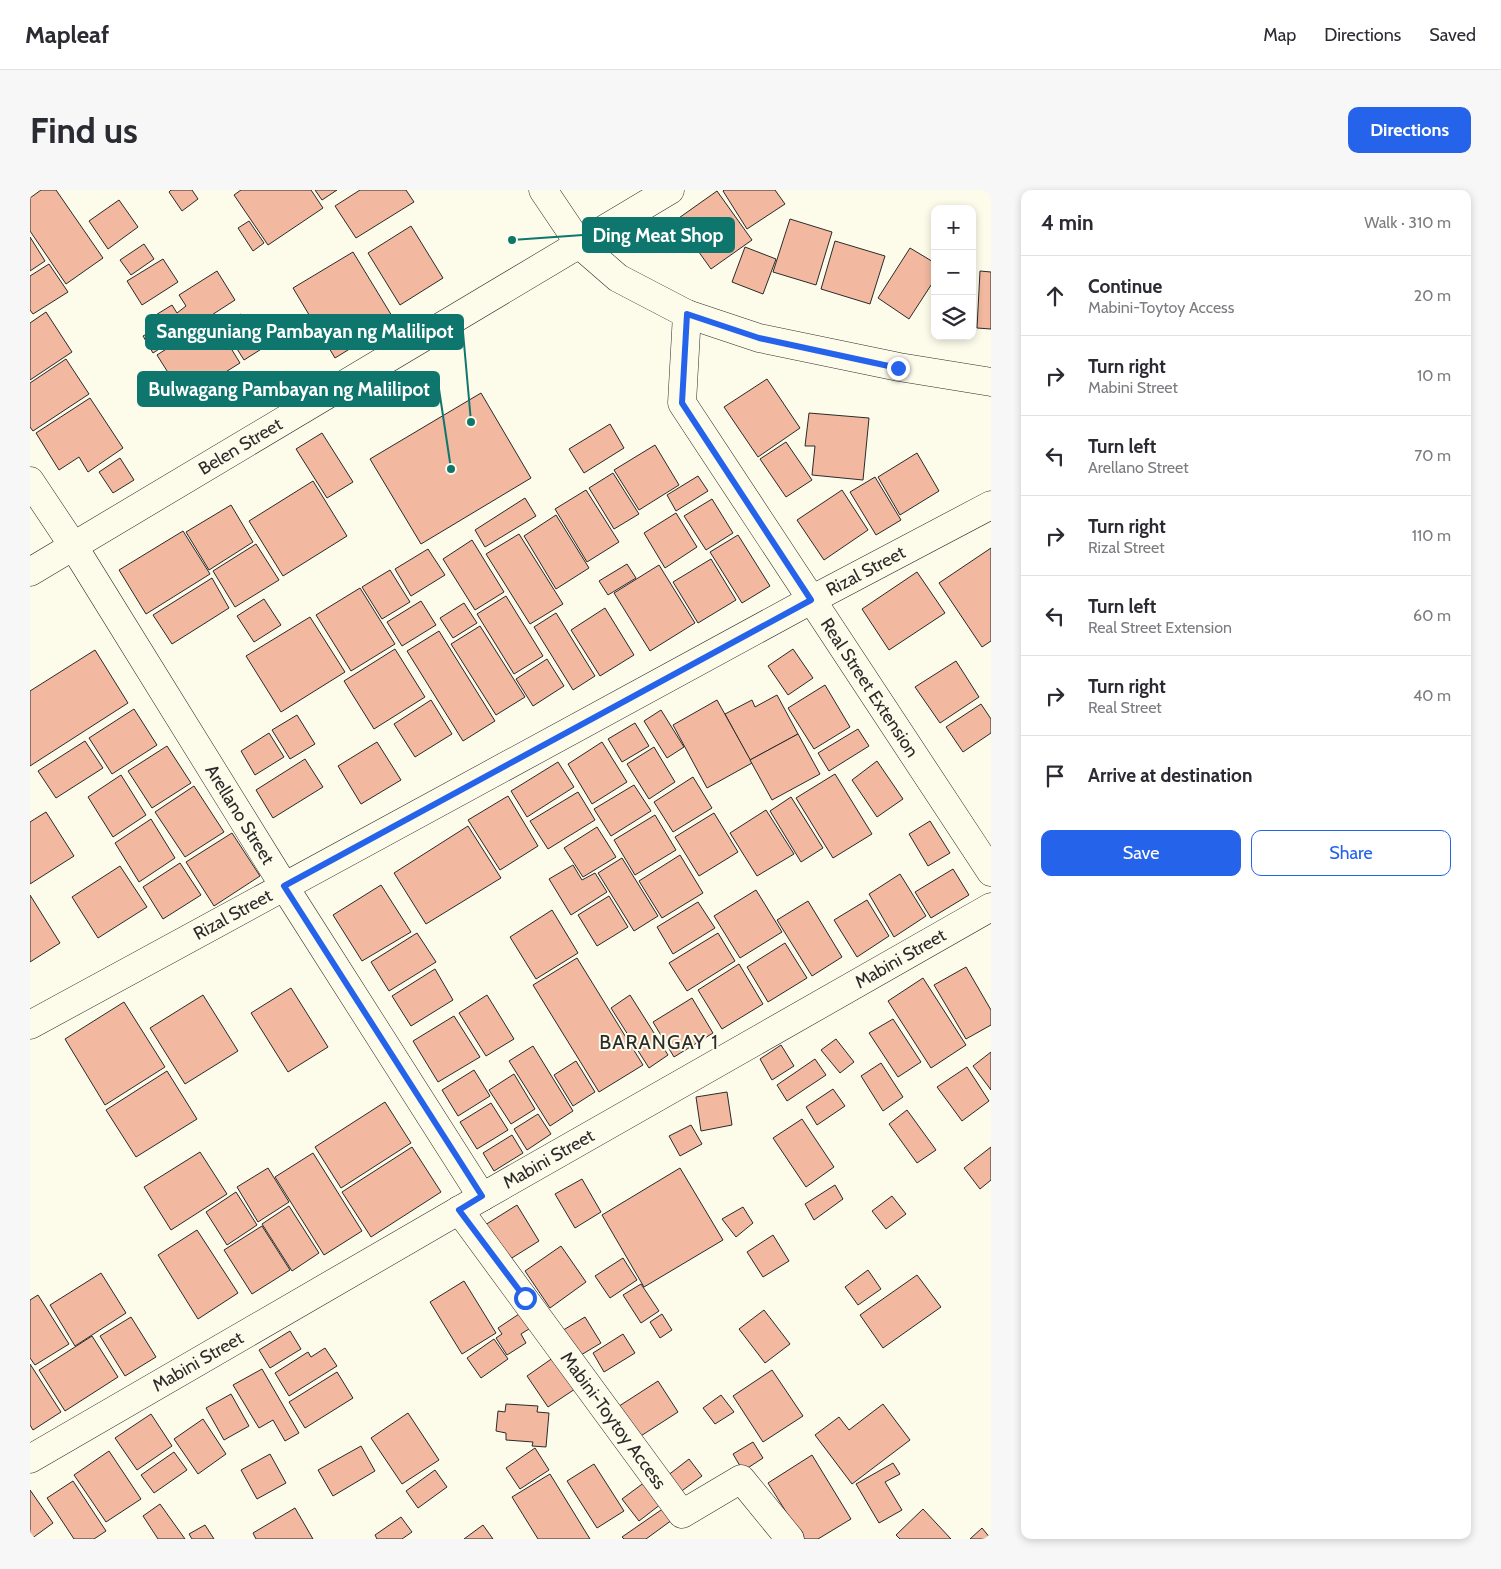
<!DOCTYPE html>
<html lang="en">
<head>
<meta charset="utf-8">
<style>
	body { margin:0; font-family:Cabin,sans-serif; background:#f7f7f7; color:#2b2b33 }
	.controls { position:absolute; right:15px; top:15px; display:grid; overflow:hidden; border-radius:10px; box-shadow:0 2px 8px #0003 }
	.controls button { width:45px; height:45px; display:grid; place-items:center; padding:0; border:0; border-bottom:1px solid #e1e1e2; background:#fff; color:#2b2b33; font:25px sans-serif }
	.stop { position:absolute; width:15px; height:15px; margin:-11px; border:4px solid #2563eb; border-radius:50%; background:#fff }
	.stop.end { background:#2563eb; border-color:#fff; box-shadow:0 1px 5px #0008 }
	.list { margin:0; padding:0; list-style:none }
	h2 { display:flex; justify-content:space-between; align-items:center; height:65px; margin:0; padding:0 20px; font-size:21px }
	h2 small { font-size:16px; font-weight:400; color:#7c7c81 }
	.list li { display:grid; grid-template-columns:32px 1fr auto; gap:15px; align-items:center; box-sizing:border-box; height:80px; padding:0 20px; border-top:1px solid #e1e1e2 }
	.list b { display:block; font-size:19px; white-space:nowrap }
	.list p { margin:0; font-size:16px; white-space:nowrap; color:#7c7c81 }
	.list em { font-size:16px; font-style:normal; color:#7c7c81 }
	.actions { display:flex; gap:10px; padding:15px 20px }
	.actions a { flex:1; padding:11px 0; border:1px solid #2563eb; border-radius:10px; text-align:center; font-size:18px; color:#2563eb }
	.actions .main { background:#2563eb; color:#fff }
	.icon { flex:none; width:28px; height:28px; fill:none; stroke:currentColor; stroke-width:2; stroke-linecap:round; stroke-linejoin:round }
	.map { position:relative; flex:none; width:961px; height:1349px; overflow:hidden; border-radius:10px }
	header { display:flex; align-items:center; gap:30px; box-sizing:border-box; height:70px; padding:0 25px; background:#fff; border-bottom:1px solid #e1e1e2 }
	header strong { font-size:24px }
	nav { display:flex; gap:28px; margin-inline-start:auto; font-size:18px }
	.intro { display:flex; align-items:center; justify-content:space-between; box-sizing:border-box; height:120px; padding:0 30px }
	h1 { margin:0; font-size:35px }
	.button { padding:12px 22px; border-radius:10px; background:#2563eb; color:#fff; font-size:18px; font-weight:700 }
	main { display:flex; gap:30px; padding:0 30px }
	aside { flex:1; background:#fff; border-radius:10px; box-shadow:0 2px 8px #0003 }
	.map>svg:first-child { display:block }
</style>
</head>
<body>
<header>
<strong>Mapleaf</strong>
<nav><a>Map</a><a>Directions</a><a>Saved</a></nav>
</header>
<div class="intro"><h1>Find us</h1><a class="button">Directions</a></div>
<main>
<div class="map">
<svg width="961" height="1349" viewBox="0 0 961 1349">
	<rect width="100%" height="100%" fill="#fdfbea"/>
	<g fill="#f2b8a0" stroke="#2b2b2b">
		<path d="M11 0H26L73 68 36 94 0 41V8Z"/>
		<path d="M141 0H162L168 9 152 21 139 2Z"/>
		<path d="M211 0H281L293 18 238 55 204 5Z"/>
		<path d="M285 0H307L292 10Z"/>
		<path d="M330 0H376L384 12 326 48 305 16Z"/>
		<path d="M694 0H745L755 14 717 39 693 1Z"/>
		<path d="M687 1 722 50 681 79 646 30Z"/>
		<path d="M89 10 108 37 78 59 59 31Z"/>
		<path d="M760 29 802 42 786 95 743 82Z"/>
		<path d="M219 31 234 53 223 61 208 38Z"/>
		<path d="M381 36 413 88 370 115 338 63Z"/>
		<path d="M0 47 15 71 0 81Z"/>
		<path d="M805 51 855 66 840 114 791 99Z"/>
		<path d="M114 54 124 69 101 85 90 70Z"/>
		<path d="M715 57 746 69 733 104 702 92Z"/>
		<path d="M880 58 905 73V89L879 129 848 108Z"/>
		<path d="M323 62 365 131 305 168 263 98Z"/>
		<path d="M133 69 148 92 112 115 97 91Z"/>
		<path d="M19 74 38 102 3 124 0 120V86Z"/>
		<path d="M187 81 205 110 123 163 113 146 122 141 116 131 142 115 147 123 156 116 149 105Z"/>
		<path d="M950 81 961 82V139L947 138Z"/>
		<path d="M16 122 42 162 0 190V133Z"/>
		<path d="M211 124 233 158 214 170 192 135Z"/>
		<path d="M183 129 210 173 154 208 127 165Z"/>
		<path d="M36 169 59 204 3 241 0 237V193Z"/>
		<path d="M737 189 770 238 728 267 694 217Z"/>
		<path d="M451 203 501 288 391 354 340 269Z"/>
		<path d="M60 208 93 258 58 282 49 267 29 280 6 243Z"/>
		<path d="M779 223 839 228 833 290 782 285 785 256H775Z"/>
		<path d="M580 234 594 258 554 283 539 259Z"/>
		<path d="M292 243 323 292 297 308 266 259Z"/>
		<path d="M756 252 782 290 756 307 730 269Z"/>
		<path d="M625 255 649 295 609 320 584 280Z"/>
		<path d="M887 263 909 301 870 325 848 287Z"/>
		<path d="M90 268 104 290 83 303 69 282Z"/>
		<path d="M583 283 609 324 584 339 559 298Z"/>
		<path d="M668 286 678 301 646 321 637 305Z"/>
		<path d="M845 287 871 330 846 345 820 302Z"/>
		<path d="M283 291 317 346 253 386 219 331Z"/>
		<path d="M556 300 589 352 557 372 525 319Z"/>
		<path d="M812 300 838 340 794 370 767 330Z"/>
		<path d="M495 308 506 326 455 357 445 340Z"/>
		<path d="M682 309 703 343 676 360 654 326Z"/>
		<path d="M201 315 223 352 179 380 156 342Z"/>
		<path d="M646 323 667 357 635 378 614 343Z"/>
		<path d="M526 325 559 378 526 399 494 346Z"/>
		<path d="M153 341 180 384 116 424 89 380Z"/>
		<path d="M489 344 533 414 500 434 456 364Z"/>
		<path d="M708 345 740 396 712 413 680 362Z"/>
		<path d="M442 350 474 402 445 420 413 369Z"/>
		<path d="M226 354 249 390 205 417 183 381Z"/>
		<path d="M961 358V451L952 457 909 393Z"/>
		<path d="M398 359 415 385 381 406 365 379Z"/>
		<path d="M681 369 706 410 668 433 643 392Z"/>
		<path d="M597 374 606 388 578 405 569 391Z"/>
		<path d="M629 375 665 433 620 461 584 403Z"/>
		<path d="M360 380 380 412 352 429 332 397Z"/>
		<path d="M887 382 915 423 859 460 832 419Z"/>
		<path d="M182 388 199 418 142 454 123 425Z"/>
		<path d="M330 398 365 454 321 481 286 425Z"/>
		<path d="M476 406 513 466 484 484 447 424Z"/>
		<path d="M234 409 251 435 224 452 207 426Z"/>
		<path d="M391 411 406 435 372 456 357 432Z"/>
		<path d="M434 413 447 433 423 448 410 428Z"/>
		<path d="M575 418 604 465 570 486 541 440Z"/>
		<path d="M526 423 565 486 543 500 504 437Z"/>
		<path d="M280 427 315 482 251 522 216 466Z"/>
		<path d="M450 436 495 507 466 525 421 454Z"/>
		<path d="M409 441 465 531 433 551 377 461Z"/>
		<path d="M365 459 395 507 344 539 314 491Z"/>
		<path d="M763 459 783 488 758 505 738 476Z"/>
		<path d="M65 460 98 513 0 576V501Z"/>
		<path d="M517 469 534 496 503 516 486 489Z"/>
		<path d="M926 471 949 507 910 533 885 497Z"/>
		<path d="M795 495 820 537 784 559 758 518Z"/>
		<path d="M747 505 768 544 720 570 695 524 722 510 725 517Z"/>
		<path d="M401 510 422 544 385 567 364 534Z"/>
		<path d="M687 510 722 573 677 598 643 535Z"/>
		<path d="M951 514 961 529V543L933 562 916 537Z"/>
		<path d="M104 519 127 555 82 584 59 548Z"/>
		<path d="M631 520 654 557 637 568 614 531Z"/>
		<path d="M267 525 285 554 260 569 242 540Z"/>
		<path d="M605 533 619 556 592 572 578 549Z"/>
		<path d="M828 539 839 556 799 581 788 563Z"/>
		<path d="M239 543 254 567 225 585 211 561Z"/>
		<path d="M768 544 790 584 742 610 720 570Z"/>
		<path d="M55 551 73 578 26 608 8 581Z"/>
		<path d="M347 552 371 590 331 614 308 576Z"/>
		<path d="M572 552 597 592 562 614 538 574Z"/>
		<path d="M137 556 161 593 122 618 98 581Z"/>
		<path d="M624 557 645 592 619 609 597 574Z"/>
		<path d="M275 569 293 597 243 628 226 600Z"/>
		<path d="M847 571 873 609 847 627 822 590Z"/>
		<path d="M528 572 544 597 497 627 481 601Z"/>
		<path d="M805 584 842 644 803 668 766 608Z"/>
		<path d="M91 585 116 625 83 647 58 607Z"/>
		<path d="M663 587 682 618 643 642 624 612Z"/>
		<path d="M604 595 621 621 581 646 564 619Z"/>
		<path d="M164 596 194 642 155 667 125 622Z"/>
		<path d="M548 602 565 630 518 659 500 631Z"/>
		<path d="M478 606 508 656 470 680 438 630Z"/>
		<path d="M761 607 793 658 771 672 740 621Z"/>
		<path d="M736 620 764 664 727 686 700 643Z"/>
		<path d="M16 622 44 666 0 694V632Z"/>
		<path d="M684 623 708 662 669 686 645 647Z"/>
		<path d="M625 625 646 660 605 685 584 650Z"/>
		<path d="M121 629 145 668 109 692 85 653Z"/>
		<path d="M900 631 920 663 898 676 879 644Z"/>
		<path d="M438 636 471 688 396 734 364 683Z"/>
		<path d="M567 637 586 667 553 687 534 658Z"/>
		<path d="M202 643 230 686 184 716 156 672Z"/>
		<path d="M650 665 673 703 632 728 609 691Z"/>
		<path d="M592 668 628 726 604 741 568 683Z"/>
		<path d="M150 673 171 705 133 729 113 697Z"/>
		<path d="M543 675 552 690 565 683 577 702 541 725 519 689Z"/>
		<path d="M90 676 117 717 68 748 42 707Z"/>
		<path d="M923 679 939 705 901 728 885 702Z"/>
		<path d="M870 684 896 726 864 747 839 704Z"/>
		<path d="M351 695 381 742 332 771 303 725Z"/>
		<path d="M726 700 752 742 710 768 684 726Z"/>
		<path d="M0 705 30 753 0 772Z"/>
		<path d="M579 706 598 737 567 756 548 725Z"/>
		<path d="M837 710 859 746 827 767 804 730Z"/>
		<path d="M778 711 812 767 782 786 747 730Z"/>
		<path d="M668 712 685 738 643 764 627 737Z"/>
		<path d="M522 720 548 763 506 789 480 747Z"/>
		<path d="M387 743 406 772 359 801 341 772Z"/>
		<path d="M688 743 705 771 657 801 639 773Z"/>
		<path d="M755 753 777 788 738 812 717 777Z"/>
		<path d="M547 768 613 875 569 902 503 795Z"/>
		<path d="M709 774 733 814 692 839 668 800Z"/>
		<path d="M936 777 961 820V835L936 849 904 795Z"/>
		<path d="M405 779 423 810 381 836 362 806Z"/>
		<path d="M893 788 936 855 901 878 858 811Z"/>
		<path d="M261 798 298 857 258 882 221 823Z"/>
		<path d="M173 805 208 861 155 894 120 838Z"/>
		<path d="M457 805 484 849 456 866 429 823Z"/>
		<path d="M600 805 638 865 619 878 581 818Z"/>
		<path d="M662 808 683 843 644 867 623 832Z"/>
		<path d="M94 812 135 877 75 915 35 849Z"/>
		<path d="M424 826 450 867 408 892 383 851Z"/>
		<path d="M863 829 891 872 868 887 839 843Z"/>
		<path d="M806 849 824 872 810 883 791 860Z"/>
		<path d="M751 855 764 876 742 890 730 869Z"/>
		<path d="M503 856 543 921 520 936 479 871Z"/>
		<path d="M961 862V900L943 876Z"/>
		<path d="M785 869 796 885 757 911 747 895Z"/>
		<path d="M546 871 565 902 543 916 524 885Z"/>
		<path d="M851 873 873 907 853 921 831 886Z"/>
		<path d="M937 877 959 911 932 931 907 897Z"/>
		<path d="M444 880 460 906 428 926 412 900Z"/>
		<path d="M137 881 167 929 106 967 76 920Z"/>
		<path d="M484 884 505 919 481 934 459 900Z"/>
		<path d="M803 899 815 916 787 935 776 917Z"/>
		<path d="M697 902 702 935 671 941 666 907Z"/>
		<path d="M355 912 381 953 311 998 285 957Z"/>
		<path d="M461 913 478 940 447 959 430 932Z"/>
		<path d="M877 920 906 960 887 973 859 934Z"/>
		<path d="M508 924 521 944 497 960 484 939Z"/>
		<path d="M772 929 804 977 776 997 743 948Z"/>
		<path d="M661 935 672 954 650 966 639 946Z"/>
		<path d="M482 945 493 963 464 981 453 963Z"/>
		<path d="M382 957 411 1002 341 1047 312 1002Z"/>
		<path d="M961 957V990L950 999 934 978Z"/>
		<path d="M170 962 197 1004 141 1040 114 997Z"/>
		<path d="M283 963 332 1041 294 1065 245 987Z"/>
		<path d="M238 978 259 1012 228 1032 207 997Z"/>
		<path d="M650 978 693 1050 614 1097 572 1025Z"/>
		<path d="M552 989 571 1022 545 1038 525 1004Z"/>
		<path d="M805 995 813 1009 784 1030 775 1014Z"/>
		<path d="M206 1002 227 1035 197 1055 176 1022Z"/>
		<path d="M862 1006 876 1024 856 1039 842 1021Z"/>
		<path d="M487 1015 509 1051 477 1071 455 1035Z"/>
		<path d="M259 1016 289 1063 262 1081 232 1034Z"/>
		<path d="M713 1017 723 1033 706 1047 692 1029Z"/>
		<path d="M232 1036 260 1080 222 1104 194 1060Z"/>
		<path d="M167 1040 208 1103 168 1129 128 1065Z"/>
		<path d="M743 1045 759 1071 733 1087 717 1062Z"/>
		<path d="M531 1056 556 1092 520 1118 495 1081Z"/>
		<path d="M593 1068 607 1090 580 1108 565 1086Z"/>
		<path d="M838 1080 851 1099 828 1115 815 1097Z"/>
		<path d="M71 1083 96 1123 45 1156 20 1115Z"/>
		<path d="M887 1085 911 1117 853 1158 830 1125Z"/>
		<path d="M434 1091 466 1143 432 1164 400 1112Z"/>
		<path d="M611 1094 629 1121 611 1133 593 1105Z"/>
		<path d="M8 1105 39 1154 5 1175 0 1168V1110Z"/>
		<path d="M734 1120 760 1154 735 1173 709 1139Z"/>
		<path d="M492 1122 502 1137 491 1144 496 1153 477 1165 466 1148 472 1144 468 1138Z"/>
		<path d="M632 1124 642 1140 630 1148 620 1132Z"/>
		<path d="M101 1127 126 1167 95 1186 70 1146Z"/>
		<path d="M555 1127 571 1153 546 1168 530 1142Z"/>
		<path d="M260 1141 271 1159 240 1178 229 1160Z"/>
		<path d="M593 1144 605 1163 574 1182 563 1163Z"/>
		<path d="M62 1146 88 1187 35 1221 9 1180Z"/>
		<path d="M464 1149 478 1169 451 1188 437 1168Z"/>
		<path d="M295 1158 307 1176 259 1206 245 1183 278 1162 281 1167Z"/>
		<path d="M527 1165 548 1197 518 1217 497 1186Z"/>
		<path d="M0 1174 31 1222 3 1240 0 1235Z"/>
		<path d="M232 1179 269 1243 255 1251 243 1230 229 1238 203 1195Z"/>
		<path d="M742 1180 773 1226 733 1252 703 1206Z"/>
		<path d="M307 1182 323 1208 275 1238 259 1212Z"/>
		<path d="M628 1191 648 1222 603 1251 583 1220Z"/>
		<path d="M201 1204 219 1236 194 1250 176 1218Z"/>
		<path d="M691 1205 704 1222 685 1234 673 1218Z"/>
		<path d="M476 1214 508 1216 507 1222 519 1223 516 1257 502 1256 503 1252 476 1250V1243L466 1241 468 1221 475 1222Z"/>
		<path d="M853 1214 880 1250 822 1294 785 1245 809 1227 819 1240Z"/>
		<path d="M378 1223 409 1270 372 1294 341 1248Z"/>
		<path d="M121 1224 142 1256 107 1280 85 1248Z"/>
		<path d="M173 1229 196 1264 168 1284 144 1249Z"/>
		<path d="M723 1252 733 1268 713 1281 703 1264Z"/>
		<path d="M331 1256 345 1281 303 1306 288 1280Z"/>
		<path d="M505 1258 519 1280 490 1299 476 1278Z"/>
		<path d="M79 1261 111 1309 76 1332 44 1285Z"/>
		<path d="M144 1262 157 1280 124 1303 111 1285Z"/>
		<path d="M240 1264 256 1293 227 1309 211 1280Z"/>
		<path d="M782 1265 821 1329 788 1349H773L738 1293Z"/>
		<path d="M659 1269 672 1286 649 1303 637 1286Z"/>
		<path d="M863 1273 870 1284 855 1292 872 1320 849 1333 826 1294Z"/>
		<path d="M564 1274 594 1321 567 1338 537 1291Z"/>
		<path d="M405 1280 417 1297 388 1318 376 1301Z"/>
		<path d="M520 1284 560 1349H508L482 1307Z"/>
		<path d="M43 1291 76 1341 64 1349H44L17 1308Z"/>
		<path d="M615 1292 631 1314 609 1331 592 1309Z"/>
		<path d="M0 1300 23 1333 1 1349H0Z"/>
		<path d="M130 1314 155 1349H128L113 1326Z"/>
		<path d="M265 1318 283 1349H226L223 1343Z"/>
		<path d="M634 1318 642 1330 616 1349H594L592 1347Z"/>
		<path d="M893 1319 921 1349H870L866 1345Z"/>
		<path d="M371 1327 382 1342 372 1349H347L345 1345Z"/>
		<path d="M175 1335 184 1349H162L159 1344Z"/>
		<path d="M453 1335 463 1349H434Z"/>
		<path d="M952 1338 961 1349H940Z"/>
	</g>
	<g fill="none" stroke-linecap="round" stroke-linejoin="round">
		<defs>
			<g id="minor">
				<path id="s1" d="M657 124 652 213 961 682"/>
				<path id="s2" d="M0 291 44 357 254 696 452 1007"/>
				<path id="s3" d="M0 382 640 0"/>
				<path id="s4" d="M0 835 781 410 961 315"/>
				<path id="s5" d="M429 1020 652 1324 711 1289 760 1349"/>
				<path id="s6" d="M0 1269 452 1007 961 717"/>
			</g>
			<path id="major" d="M513 0 550 55 588 88 657 124 729 148 869 177 961 192"/>
		</defs>
		<use href="#minor" stroke="#2b2b2b" stroke-width="29"/>
		<use href="#major" stroke="#2b2b2b" stroke-width="29"/>
		<use href="#minor" stroke="#fdfbea" stroke-width="28"/>
		<use href="#major" stroke="#fdfbea" stroke-width="28"/>
	</g>
	<g fill="none" stroke-linecap="round" stroke-linejoin="round">
		<path stroke="#2563eb" stroke-width="6" d="M495 1108 429 1020 452 1006 254 696 781 410 652 213 657 124 729 148 868 178"/>
	</g>
	<g text-anchor="middle" stroke-width="4" stroke-linejoin="round" paint-order="stroke">
		<g font-size="18" fill="#2b2b2b" stroke="#fdfbea">
			<text dy="6" stroke="none"><textPath href="#s3" startOffset="245">Belen Street</textPath></text>
			<text dy="6" stroke="none"><textPath href="#s4" startOffset="951">Rizal Street</textPath></text>
			<text dy="6" stroke="none"><textPath href="#s1" startOffset="430">Real Street Extension</textPath></text>
			<text dy="6" stroke="none"><textPath href="#s2" startOffset="394">Arellano Street</textPath></text>
			<text dy="6" stroke="none"><textPath href="#s4" startOffset="231">Rizal Street</textPath></text>
			<text dy="6" stroke="none"><textPath href="#s6" startOffset="1004">Mabini Street</textPath></text>
			<text dy="6" stroke="none"><textPath href="#s6" startOffset="599">Mabini Street</textPath></text>
			<text dy="6" stroke="none"><textPath href="#s6" startOffset="194">Mabini Street</textPath></text>
			<text dy="6" stroke="none"><textPath href="#s5" startOffset="261">Mabini-Toytoy Access</textPath></text>
		</g>
		<g font-size="20" letter-spacing="1" fill="#2b2b2b" stroke="#fdfbea">
			<text x="629" y="859">BARANGAY 1</text>
		</g>
	</g>
	<path fill="none" stroke="#0f766e" stroke-width="2" d="M482 50L553 45M441 232L433 142M421 279L409 199"/>
	<g fill="#0f766e" stroke="#fdfbea" stroke-width="2">
		<circle cx="482" cy="50" r="5"/>
		<circle cx="441" cy="232" r="5"/>
		<circle cx="421" cy="279" r="5"/>
	</g>
	<g fill="#0f766e" stroke="#0f766e" stroke-width="2">
		<rect x="553" y="28" width="151" height="34" rx="5"/>
		<rect x="116" y="125" width="317" height="34" rx="5"/>
		<rect x="108" y="182" width="301" height="34" rx="5"/>
	</g>
	<g font-size="19" text-anchor="middle" font-weight="bold" fill="#fff">
		<text x="628" y="52">Ding Meat Shop</text>
		<text x="275" y="148">Sangguniang Pambayan ng Malilipot</text>
		<text x="259" y="206">Bulwagang Pambayan ng Malilipot</text>
	</g>
</svg>
<div class="controls">
<button>+</button>
<button>−</button>
<button><svg class="icon" aria-label="layers" viewBox="0 0 24 24"><path d="M12 4l9 5-9 5-9-5zM3 14l9 5 9-5"/></svg></button>
</div>
<div class="stop" style="left:495px;top:1108px"></div>
<div class="stop end" style="left:868px;top:178px"></div>
</div>
<aside>
<h2>4 min<small>Walk · 310 m</small></h2>
<ul class="list">
<li><svg class="icon" aria-label="ahead" viewBox="0 0 24 24"><path d="M12 20V5M6 11l6-6 6 6"/></svg><div><b>Continue</b><p>Mabini-Toytoy Access</p></div><em>20 m</em></li>
<li><svg class="icon" aria-label="right" viewBox="0 0 24 24"><path d="M7 20v-9h11M14 6l5 5-5 5"/></svg><div><b>Turn right</b><p>Mabini Street</p></div><em>10 m</em></li>
<li><svg class="icon" aria-label="left" viewBox="0 0 24 24"><path d="M17 20v-9H6M10 6l-5 5 5 5"/></svg><div><b>Turn left</b><p>Arellano Street</p></div><em>70 m</em></li>
<li><svg class="icon" aria-label="right" viewBox="0 0 24 24"><path d="M7 20v-9h11M14 6l5 5-5 5"/></svg><div><b>Turn right</b><p>Rizal Street</p></div><em>110 m</em></li>
<li><svg class="icon" aria-label="left" viewBox="0 0 24 24"><path d="M17 20v-9H6M10 6l-5 5 5 5"/></svg><div><b>Turn left</b><p>Real Street Extension</p></div><em>60 m</em></li>
<li><svg class="icon" aria-label="right" viewBox="0 0 24 24"><path d="M7 20v-9h11M14 6l5 5-5 5"/></svg><div><b>Turn right</b><p>Real Street</p></div><em>40 m</em></li>
<li><svg class="icon" aria-label="arrive" viewBox="0 0 24 24"><path d="M6 21V4h12l-3 4 3 4H6"/></svg><div><b>Arrive at destination</b></div></li>
</ul>
<div class="actions"><a class="main">Save</a><a>Share</a></div>
</aside>
</main>
</body>
</html>
